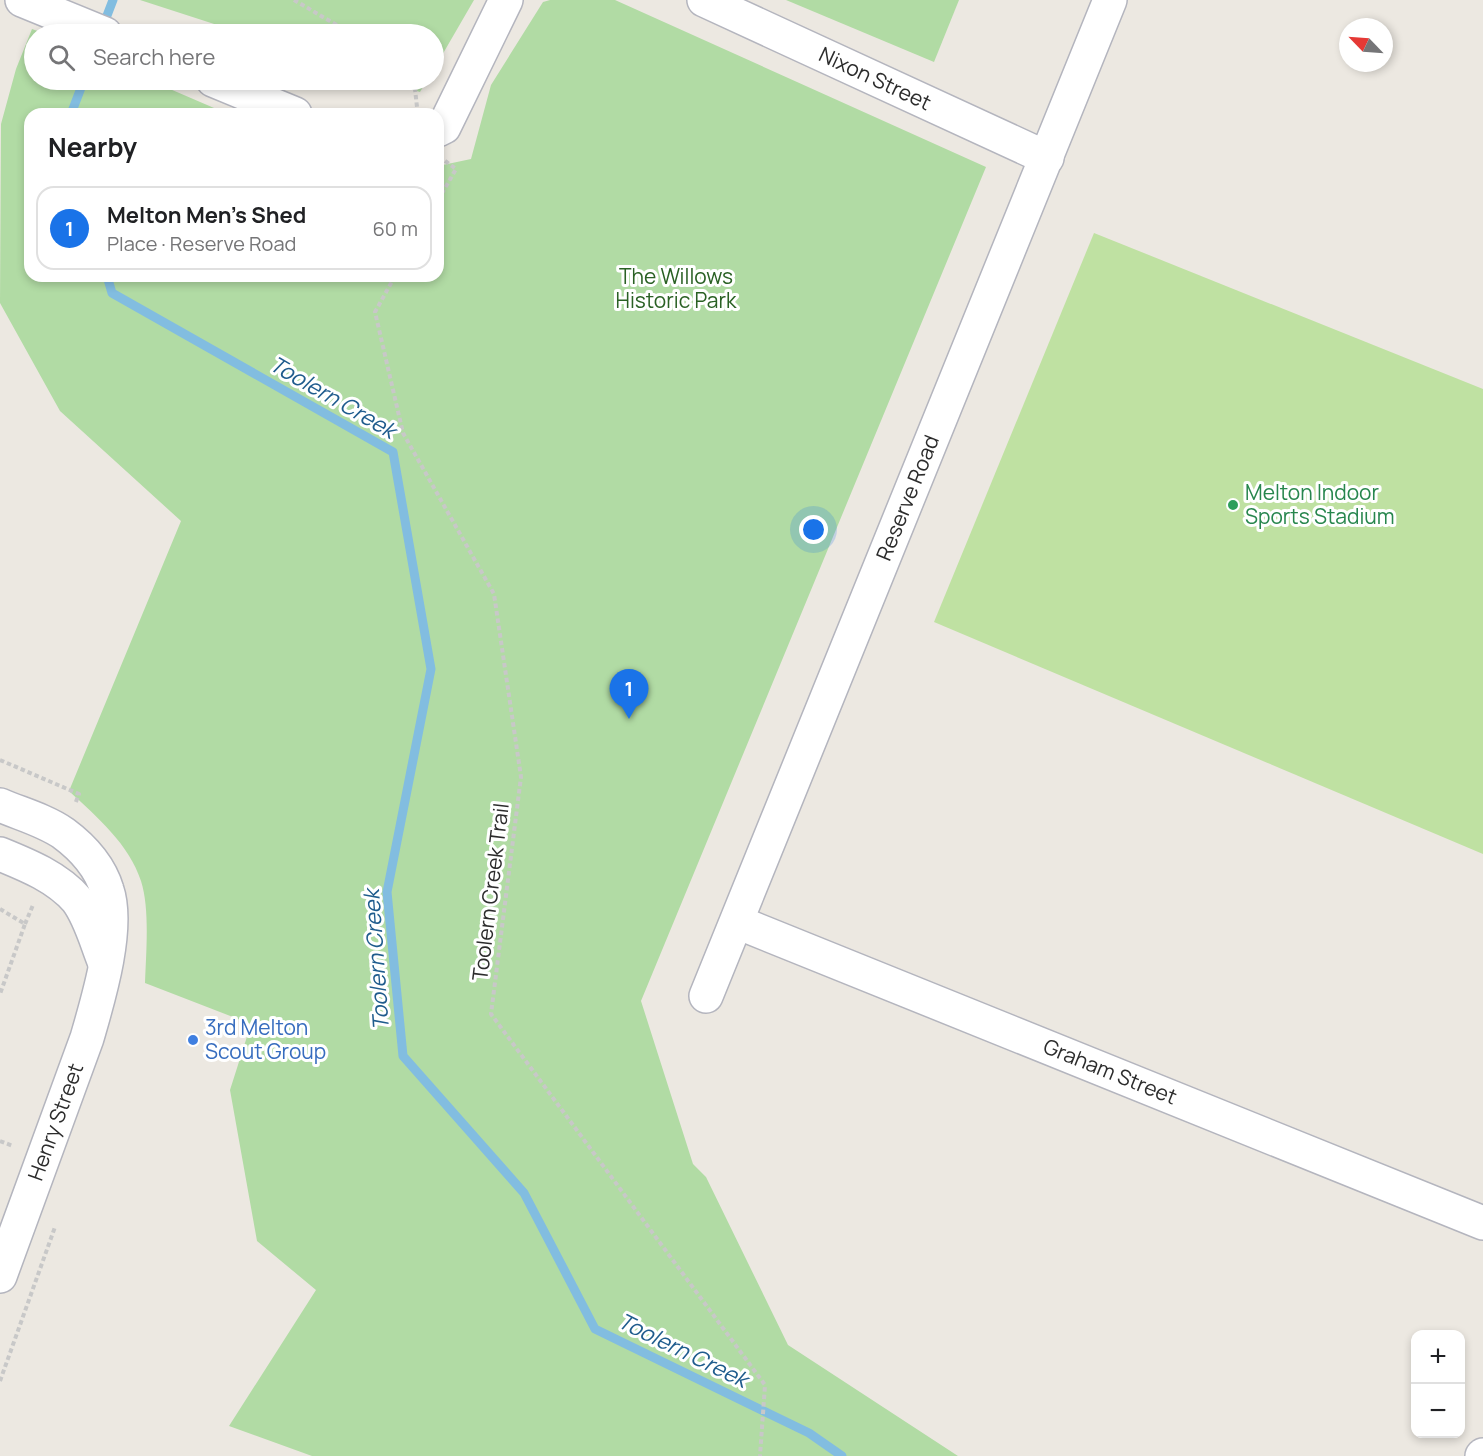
<!DOCTYPE html>
<html lang="en">
<head>
<meta charset="utf-8">
<style>
	body { margin:0; font-family:Manrope,sans-serif; background:#f6f6f6; color:#202124 }
	.controls { position:absolute; right:18px; bottom:18px; display:grid; overflow:hidden; border-radius:12px; box-shadow:0 3px 9px #0003 }
	.controls button { width:54px; height:54px; display:grid; place-items:center; padding:0; border:0; border-bottom:2px solid #e0e0e0; background:#fff; color:#202124; font:30px sans-serif }
	.compass { position:absolute; left:1339px; top:18px; width:54px; height:54px; border-radius:50%; background:#fff; box-shadow:0 3px 9px #0003; rotate:295deg }
	.you { position:absolute; left:814px; top:530px; width:21px; height:21px; margin:-15px; border:4px solid #fff; border-radius:50%; background:#1a73e8; box-shadow:0 0 0 9px #1a73e833 }
	.badge { display:grid; place-items:center; width:39px; height:39px; border-radius:50%; background:#1a73e8; color:#fff; font-size:20px; font-weight:700 }
	.pin { position:absolute; translate:-50% -50px; filter:drop-shadow(0 2px 3px #0008) }
	.pin::after { content:''; position:absolute; top:32px; width:21px; height:18px; background:inherit; clip-path:polygon(0 0,100% 0,50% 100%) }
	.list { margin:0; padding:0; list-style:none }
	h2 { display:flex; justify-content:space-between; align-items:center; height:78px; margin:0; padding:0 24px; font-size:26px }
	h2 small { font-size:20px; font-weight:400; color:#757577 }
	.list li { display:grid; grid-template-columns:39px 1fr auto; gap:18px; align-items:center; box-sizing:border-box; height:84px; margin:0 12px 12px; padding:0 12px; border:2px solid #e0e0e0; border-radius:18px }
	.list b { display:block; font-size:22px; white-space:nowrap }
	.list p { margin:0; font-size:20px; white-space:nowrap; color:#757577 }
	.list em { font-size:20px; font-style:normal; color:#757577 }
	.icon { flex:none; width:33px; height:33px; fill:none; stroke:currentColor; stroke-width:2; stroke-linecap:round; stroke-linejoin:round }
	.map { position:relative; flex:none; width:1483px; height:1456px; overflow:hidden }
	.search { position:absolute; background:#fff; box-shadow:0 3px 9px #0003; left:24px; top:24px; width:420px; height:66px; display:flex; align-items:center; gap:15px; box-sizing:border-box; padding:0 21px; border-radius:33px; color:#757577; font-size:22px }
	.panel { position:absolute; background:#fff; box-shadow:0 3px 9px #0003; left:24px; top:108px; width:420px; height:174px; border-radius:18px }
	.map>svg:first-child { display:block }
</style>
</head>
<body>
<div class="map">
<svg width="1483" height="1456" viewBox="0 0 1483 1456">
	<rect width="100%" height="100%" fill="#ece8e1"/>
	<g fill="#b1dba4">
		<path d="M140 0H474L434 69V34H245Z"/>
		<path d="M550 0H615L986 167 641 1001 693 1164 706 1177 788 1345 958 1456H312L229 1426 316 1290 257 1241 230 1090 251 1024 145 983C146 953 150 909 141 881 129 844 97 817 69 791L181 521 60 411 0 303 1 124 16 69 32 29 46 34H34V80H149L228 114H30V276H438V166L471 159 491 85 543 2Z"/>
		<path d="M786 0H959L934 62Z"/>
		<path d="M382 80H427L420 92Z"/>
	</g>
	<path fill="#bfe1a2" d="M1094 233 1483 389V854L934 622Z"/>
	<g fill="none" stroke-linecap="round" stroke-linejoin="round">
		<g stroke="#82bde0" stroke-width="9">
			<path d="M103 26 113 0"/>
			<path d="M71 114 84 80"/>
			<path d="M107 276 112 293 393 452 431 669 387 892 403 1056 524 1193 595 1329 809 1433 842 1456"/>
		</g>
		<defs>
			<g id="minor">
				<path d="M22 0 105 34"/>
				<path d="M704 0 1047 158"/>
				<path d="M213 80 295 114"/>
				<path d="M438 130 444 127 506 0"/>
				<path d="M0 805C21 814 44 820 63 833 82 847 100 867 107 890 120 928 98 1000 87 1038L0 1276"/>
				<path d="M0 854C27 865 57 877 77 900 90 917 96 941 104 961"/>
				<path d="M737 922 1483 1223"/>
				<path d="M706 996 1110 0"/>
				<path d="M1482 1456 1483 1455"/>
			</g>
		</defs>
		<use href="#minor" stroke="#b4b5be" stroke-width="36"/>
		<g stroke="#c8c8c8" stroke-width="4" stroke-dasharray="4.5 3" stroke-linecap="butt">
			<path d="M294 0 352 34"/>
			<path d="M414 80 417 107"/>
			<path d="M438 200 456 169 444 160"/>
			<path d="M395 276 375 312 403 433 494 594 521 777 491 1014 765 1385 760 1456"/>
			<path d="M0 760 79 794 75 804"/>
			<path d="M0 909 25 924 0 994"/>
			<path d="M25 924 33 905"/>
			<path d="M0 1141 13 1146"/>
			<path d="M0 1381 55 1227"/>
		</g>
		<use href="#minor" stroke="#fff" stroke-width="33"/>
	</g>
	<circle fill="#2e9e5b" stroke="#fff" stroke-width="2" cx="1233" cy="505" r="6"/>
	<circle fill="#3f7fe0" stroke="#fff" stroke-width="2" cx="193" cy="1040" r="6"/>
	<g text-anchor="middle" stroke-width="6" stroke-linejoin="round" paint-order="stroke">
		<g font-size="21" fill="#2c2c2c" stroke="#fff">
			<text transform="translate(875 79) rotate(25)" y="7">Nixon Street</text>
			<text transform="translate(908 498) rotate(-68)" y="7">Reserve Road</text>
			<text transform="translate(491 892) rotate(-83)" y="7">Toolern Creek Trail</text>
			<text transform="translate(1110 1072) rotate(22)" y="7">Graham Street</text>
			<text transform="translate(56 1122) rotate(-70)" y="7">Henry Street</text>
		</g>
		<g font-size="21" fill="#2a6124" stroke="#fff">
			<text x="676" y="284">The Willows<tspan x="676" dy="24">Historic Park</tspan></text>
		</g>
		<g font-size="21" fill="#27864d" stroke="#fff" text-anchor="start">
			<text x="1245" y="500">Melton Indoor<tspan x="1245" dy="24">Sports Stadium</tspan></text>
		</g>
		<g font-size="21" fill="#366cbe" stroke="#fff" text-anchor="start">
			<text x="205" y="1035">3rd Melton<tspan x="205" dy="24">Scout Group</tspan></text>
		</g>
		<g font-size="22" font-style="italic" fill="#1f5c8d" stroke="#fff">
			<text transform="translate(333 397) rotate(30)" y="8">Toolern Creek</text>
			<text transform="translate(376 960) rotate(-94)" y="8">Toolern Creek</text>
			<text transform="translate(683 1350) rotate(26)" y="8">Toolern Creek</text>
		</g>
	</g>
</svg>
<div class="controls">
<button>+</button>
<button>−</button>
</div>
<svg class="compass" viewBox="-18 -18 36 36"><path d="M0-13l5 13h-10z" fill="#e53935"/><path d="M0 13l5-13h-10z" fill="#757577"/></svg>
<div class="you"></div>
<div class="pin badge" style="left:629px;top:719px">1</div>
<div class="search"><svg class="icon" aria-label="search" viewBox="0 0 24 24"><circle cx="10" cy="10" r="6"/><path d="M15 15l6 6"/></svg>Search here</div>
<section class="panel">
<h2>Nearby<small></small></h2>
<ul class="list">
<li><span class="badge">1</span><div><b>Melton Men's Shed</b><p>Place · Reserve Road</p></div><em>60 m</em></li>
</ul>
</section>
</div>
</body>
</html>
